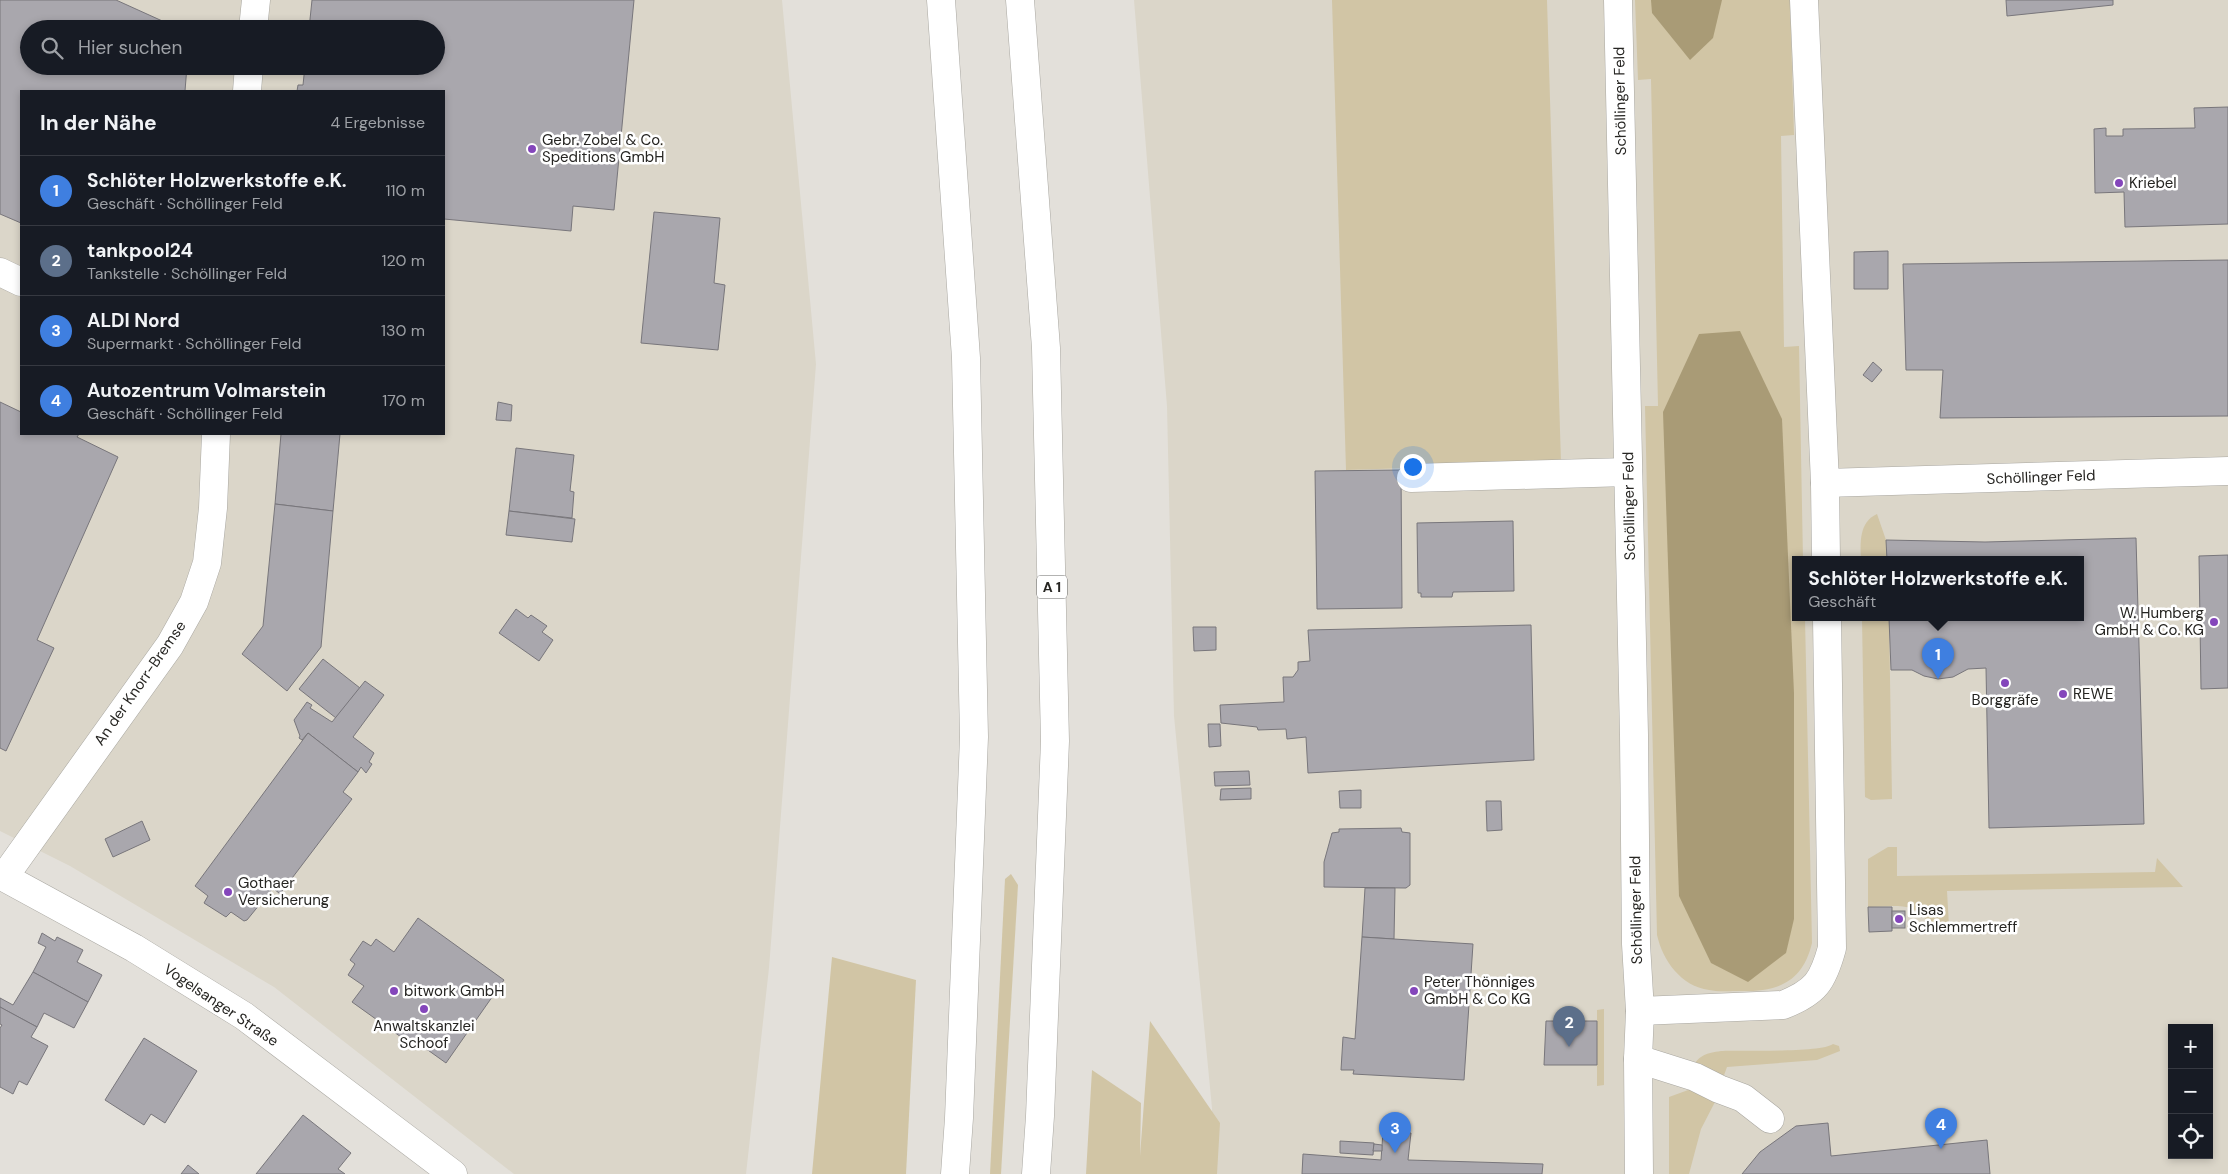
<!DOCTYPE html>
<html lang="de">
<head>
<meta charset="utf-8">
<style>
	body { margin:0; font-family:"DM Sans",sans-serif; background:#20242c; color:#f1f3f6 }
	.controls { position:absolute; right:15px; bottom:15px; display:grid; overflow:hidden; border-radius:0px; box-shadow:0 2px 8px #0003 }
	.controls button { width:45px; height:45px; display:grid; place-items:center; padding:0; border:0; border-bottom:1px solid #363941; background:#171b24; color:#f1f3f6; font:25px sans-serif }
	.you { position:absolute; left:1412px; top:466px; width:18px; height:18px; margin:-12px; border:4px solid #fff; border-radius:50%; background:#1a73e8; box-shadow:0 0 0 8px #1a73e833 }
	.badge { display:grid; place-items:center; width:32px; height:32px; border-radius:50%; background:#2563eb; color:#fff; font-size:16px; font-weight:700 }
	.pin { position:absolute; translate:-50% -41px; filter:drop-shadow(0 1px 2px #0008) }
	.pin::after { content:''; position:absolute; top:26px; width:18px; height:15px; background:inherit; clip-path:polygon(0 0,100% 0,50% 100%) }
	.popup { position:absolute; left:1792px; top:556px; width:292px; height:65px; box-sizing:border-box; display:grid; place-content:center; border-radius:0px; background:#171b24; filter:drop-shadow(0 1px 4px #0005); font-size:16px; white-space:nowrap; color:#9ea1a6 }
	.popup b { font-size:19px; color:#f1f3f6 }
	.popup::after { content:''; position:absolute; left:50%; top:100%; margin-left:-10px; border:10px solid transparent; border-top-color:#171b24 }
	.list { margin:0; padding:0; list-style:none }
	h2 { display:flex; justify-content:space-between; align-items:center; height:65px; margin:0; padding:0 20px; font-size:21px }
	h2 small { font-size:16px; font-weight:400; color:#9ea1a6 }
	.list li { display:grid; grid-template-columns:32px 1fr auto; gap:15px; align-items:center; box-sizing:border-box; height:70px; padding:0 20px; border-top:1px solid #363941 }
	.list b { display:block; font-size:19px; white-space:nowrap }
	.list p { margin:0; font-size:16px; white-space:nowrap; color:#9ea1a6 }
	.list em { font-size:16px; font-style:normal; color:#9ea1a6 }
	.icon { flex:none; width:28px; height:28px; fill:none; stroke:currentColor; stroke-width:2; stroke-linecap:round; stroke-linejoin:round }
	.map { position:relative; flex:none; width:2228px; height:1174px; overflow:hidden }
	.search { position:absolute; background:#171b24; box-shadow:0 2px 8px #0003; left:20px; top:20px; width:425px; height:55px; display:flex; align-items:center; gap:12px; box-sizing:border-box; padding:0 18px; border-radius:28px; color:#9ea1a6; font-size:19px }
	.panel { position:absolute; background:#171b24; box-shadow:0 2px 8px #0003; left:20px; top:90px; width:425px; height:345px; border-radius:0px }
	.map>svg:first-child { display:block }
</style>
</head>
<body>
<div class="map">
<svg width="2228" height="1174" viewBox="0 0 2228 1174">
	<rect width="100%" height="100%" fill="#e3e0da"/>
	<g fill="#dbd6c9" fill-rule="evenodd">
		<path d="M0 0H782L816 364 769 968 746 1174H514L274 987 70 866 0 831ZM29 29H436V66H29ZM21 91H444V434H21Z"/>
		<path d="M1134 0H2228V1174H1209L1212 1108 1174 716 1167 406ZM1796 560H2080V618H1796ZM2172 1028H2209V1155H2172Z"/>
	</g>
	<g fill="#d1c5a5">
		<path d="M1332 0H1547L1561 463 1346 470Z"/>
		<path d="M1635 0H1790L1794 135 1781 136 1784 347 1799 346 1803 560H1796V618H1805L1812 943C1802 985 1775 992 1736 991 1728 991 1718 992 1709 990 1681 986 1663 961 1657 935L1645 406H1658L1651 79 1638 80Z"/>
		<path d="M1877 514 1886 540 1887 560H1861C1860 543 1859 522 1877 514Z"/>
		<path d="M1862 618H1889L1892 799 1871 800 1865 797Z"/>
		<path d="M1888 847H1897V876L2155 872 2157 858 2183 887 1947 891 1949 926 1926 920C1915 901 1888 907 1868 907V859Z"/>
		<path d="M1011 874 1018 885 1001 1174H990L1005 879Z"/>
		<path d="M832 957 916 980 906 1174H812Z"/>
		<path d="M1604 1009V1085L1597 1086V1010Z"/>
		<path d="M1150 1021 1220 1123 1217 1174H1086L1092 1070 1141 1103 1140 1156Z"/>
		<path d="M1833 1044 1839 1046 1840 1051 1817 1060 1727 1067 1723 1078 1692 1067C1700 1055 1706 1053 1721 1051 1740 1050 1821 1053 1833 1044Z"/>
		<path d="M1691 1089 1716 1100 1701 1129 1689 1174H1669V1097Z"/>
	</g>
	<g fill="#a99b76">
		<path d="M1651 0H1722L1713 38 1690 60 1652 13Z"/>
		<path d="M1740 331 1782 419 1794 693V919L1786 953 1748 982 1711 963 1679 896 1663 412 1699 334Z"/>
	</g>
	<g fill="#a9a7ad" stroke="#78767b">
		<path d="M0 0H116L180 29H29V66H187L185 91H21V223L0 214Z"/>
		<path d="M312 0H634L614 210 573 206 571 231 444 219V91H297L298 85H303L305 66H436V29H309Z"/>
		<path d="M2006 0H2113V5L2007 16Z"/>
		<path d="M2228 107V224L2125 227 2124 192 2095 193 2094 129 2106 128V136H2123V129L2195 128 2194 108Z"/>
		<path d="M654 212 720 218 714 283 725 285 718 350 641 343Z"/>
		<path d="M1888 251V289H1854V252Z"/>
		<path d="M2228 260V416L1940 418 1943 370H1906L1903 264Z"/>
		<path d="M1873 362 1882 370 1872 382 1863 375Z"/>
		<path d="M0 402 21 412V434H79L77 437 118 457 37 640 54 648 6 751 0 748Z"/>
		<path d="M498 402 512 405 511 421 496 420Z"/>
		<path d="M281 434H340L333 511 275 504Z"/>
		<path d="M516 448 574 455 570 491 574 492 572 518 509 511Z"/>
		<path d="M1401 470 1402 608 1317 609 1315 471Z"/>
		<path d="M275 504 333 511 321 647 287 691 242 654 263 626Z"/>
		<path d="M509 511 575 519 572 542 506 535Z"/>
		<path d="M1513 521 1514 591 1453 592 1452 597H1421V593H1418L1417 523Z"/>
		<path d="M2136 538 2144 824 1989 828 1986 668 1968 669 1953 677 1938 679 1924 676 1912 670H1891L1889 618H2080V560H1887L1886 540 1985 542Z"/>
		<path d="M2228 555V688L2201 689 2199 556Z"/>
		<path d="M516 609 528 618 531 615 547 626 542 632 553 640 539 661 499 633Z"/>
		<path d="M1531 625 1534 760 1308 773 1306 737 1287 739 1286 729 1258 730 1257 727 1221 723 1220 705 1284 702 1283 677H1293L1298 670V662L1310 661 1308 630Z"/>
		<path d="M1193 627H1216V650L1194 651Z"/>
		<path d="M323 659 360 688 336 718 299 689Z"/>
		<path d="M365 681 384 695 353 737 374 753 369 762 372 764 366 773 361 767 358 772 308 733 302 740 299 738 300 736 294 720 307 702 312 705 310 708 332 722Z"/>
		<path d="M1208 724H1220L1221 746 1209 747Z"/>
		<path d="M308 733 358 772 343 792 352 799 280 894 273 888 247 920 244 921 231 912 226 917 204 903 208 896 195 886Z"/>
		<path d="M1249 771 1250 785 1215 786 1214 772Z"/>
		<path d="M1251 788V799L1220 800 1221 789Z"/>
		<path d="M1361 790V808H1340L1339 791Z"/>
		<path d="M1486 801H1501L1502 830 1487 831Z"/>
		<path d="M142 821 150 840 113 857 105 839Z"/>
		<path d="M1401 828 1402 832 1410 833V885L1406 888 1324 887V862L1332 833 1339 832V829Z"/>
		<path d="M1365 888H1395L1394 939 1362 937Z"/>
		<path d="M1868 907H1892V931L1869 932Z"/>
		<rect x="1892" y="911" width="13" height="17"/>
		<path d="M418 918 504 980 446 1063 418 1043 415 1047 352 1002 364 986 348 975 355 964 350 960 363 941 371 946 376 939 394 952Z"/>
		<path d="M42 933 55 941 57 937 83 950 77 962 102 975 88 1002 33 972 46 947 38 943Z"/>
		<path d="M1362 937 1473 944 1464 1080 1353 1074 1354 1070H1341L1343 1037 1355 1039Z"/>
		<path d="M33 972 88 1002 74 1028 44 1013 37 1027 0 1007V998L13 1005Z"/>
		<path d="M0 1007 37 1027 31 1037 48 1046 27 1085 19 1081 13 1094 0 1087V1028L2 1025 0 1024Z"/>
		<path d="M1546 1021H1597V1065H1544Z"/>
		<path d="M144 1038 197 1071 165 1123 151 1114 144 1125 105 1100Z"/>
		<path d="M303 1115 351 1153 338 1169 345 1174H256Z"/>
		<path d="M1828 1123 1831 1156 1987 1140 1990 1174H1742L1760 1152 1796 1126Z"/>
		<path d="M1383 1132 1411 1133 1408 1160 1543 1164 1542 1174H1302L1303 1154 1381 1160Z"/>
		<path d="M1340 1141 1374 1143 1373 1155 1340 1153Z"/>
		<path d="M1374 1144 1382 1145V1151H1373Z"/>
		<path d="M188 1165 199 1174H181Z"/>
	</g>
	<g fill="none" stroke-linecap="round" stroke-linejoin="round">
		<defs>
			<g id="minor">
				<path d="M1618 0 1634 735 1636 944 1640 1011 1638 1059 1639 1174"/>
				<path d="M1804 0 1825 483 1826 560"/>
				<path d="M253 29 256 0"/>
				<path d="M247 91 249 66"/>
				<path d="M0 272 21 282"/>
				<path d="M1411 478 1628 472"/>
				<path d="M1825 483 2228 471"/>
				<path d="M0 875 134 948 244 1016 453 1174"/>
				<path d="M4 877 170 645 194 602 207 563 213 508 216 434"/>
				<path d="M1640 1011 1783 1005C1816 992 1823 981 1832 948L1827 618"/>
				<path d="M1638 1059 1695 1077 1719 1089 1743 1098 1770 1119"/>
			</g>
			<g id="highway">
				<path d="M941 0 966 358 974 737 959 1118 955 1174"/>
				<path d="M1020 0 1046 348 1055 741 1040 1116 1036 1174"/>
			</g>
		</defs>
		<use href="#minor" stroke="#a9a7a1" stroke-width="29"/>
		<use href="#highway" stroke="#a9a7a1" stroke-width="29"/>
		<use href="#minor" stroke="#fff" stroke-width="28"/>
		<use href="#highway" stroke="#fff" stroke-width="28"/>
	</g>
	<g fill="#8446bb" stroke="#fff" stroke-width="2">
		<circle cx="532" cy="149" r="5"/>
		<circle cx="2119" cy="183" r="5"/>
		<circle cx="2214" cy="622" r="5"/>
		<circle cx="2005" cy="683" r="5"/>
		<circle cx="2063" cy="694" r="5"/>
		<circle cx="228" cy="892" r="5"/>
		<circle cx="1899" cy="919" r="5"/>
		<circle cx="394" cy="991" r="5"/>
		<circle cx="1414" cy="991" r="5"/>
		<circle cx="424" cy="1009" r="5"/>
	</g>
	<g text-anchor="middle" stroke-width="5" stroke-linejoin="round" paint-order="stroke">
		<rect fill="#fff" stroke="#676664" stroke-width="1" x="1037" y="575.5" width="30" height="23" rx="4"/>
		<g font-size="14" font-weight="bold" fill="#262522">
			<text x="1052" y="592">A 1</text>
		</g>
		<g font-size="15" fill="#262522" stroke="#fff">
			<text transform="translate(1620 101) rotate(-91)" y="5">Schöllinger Feld</text>
			<text transform="translate(2041 477) rotate(-2)" y="5">Schöllinger Feld</text>
			<text transform="translate(1629 506) rotate(-91)" y="5">Schöllinger Feld</text>
			<text transform="translate(140 683) rotate(-55)" y="5">An der Knorr-Bremse</text>
			<text transform="translate(1636 910) rotate(-91)" y="5">Schöllinger Feld</text>
			<text transform="translate(221 1005) rotate(34)" y="5">Vogelsanger Straße</text>
		</g>
		<g font-size="15" fill="#262522" stroke="#fff" text-anchor="start">
			<text x="542" y="145">Gebr. Zobel &amp; Co.<tspan x="542" dy="17">Speditions GmbH</tspan></text>
			<text x="2129" y="188">Kriebel</text>
			<text x="2204" y="618" text-anchor="end">W. Humberg<tspan x="2204" dy="17">GmbH &amp; Co. KG</tspan></text>
			<text x="2073" y="699">REWE</text>
			<text x="2005" y="705" text-anchor="middle">Borggräfe</text>
			<text x="238" y="888">Gothaer<tspan x="238" dy="17">Versicherung</tspan></text>
			<text x="1909" y="915">Lisas<tspan x="1909" dy="17">Schlemmertreff</tspan></text>
			<text x="1424" y="987">Peter Thönniges<tspan x="1424" dy="17">GmbH &amp; Co KG</tspan></text>
			<text x="404" y="996">bitwork GmbH</text>
			<text x="424" y="1031" text-anchor="middle">Anwaltskanzlei<tspan x="424" dy="17">Schoof</tspan></text>
		</g>
	</g>
</svg>
<div class="controls">
<button>+</button>
<button>−</button>
<button><svg class="icon" aria-label="locate" viewBox="0 0 24 24"><circle cx="12" cy="12" r="6"/><path d="M12 2v4M12 18v4M2 12h4M18 12h4"/></svg></button>
</div>
<div class="you"></div>
<div class="pin badge" style="left:1938px;top:679px;background:#3f7fe0">1</div>
<div class="popup"><b>Schlöter Holzwerkstoffe e.K.</b>Geschäft</div>
<div class="pin badge" style="left:1569px;top:1047px;background:#5c6f8a">2</div>
<div class="pin badge" style="left:1395px;top:1153px;background:#3f7fe0">3</div>
<div class="pin badge" style="left:1941px;top:1149px;background:#3f7fe0">4</div>
<div class="search"><svg class="icon" aria-label="search" viewBox="0 0 24 24"><circle cx="10" cy="10" r="6"/><path d="M15 15l6 6"/></svg>Hier suchen</div>
<section class="panel">
<h2>In der Nähe<small>4 Ergebnisse</small></h2>
<ul class="list">
<li><span class="badge" style="background:#3f7fe0">1</span><div><b>Schlöter Holzwerkstoffe e.K.</b><p>Geschäft · Schöllinger Feld</p></div><em>110 m</em></li>
<li><span class="badge" style="background:#5c6f8a">2</span><div><b>tankpool24</b><p>Tankstelle · Schöllinger Feld</p></div><em>120 m</em></li>
<li><span class="badge" style="background:#3f7fe0">3</span><div><b>ALDI Nord</b><p>Supermarkt · Schöllinger Feld</p></div><em>130 m</em></li>
<li><span class="badge" style="background:#3f7fe0">4</span><div><b>Autozentrum Volmarstein</b><p>Geschäft · Schöllinger Feld</p></div><em>170 m</em></li>
</ul>
</section>
</div>
</body>
</html>
